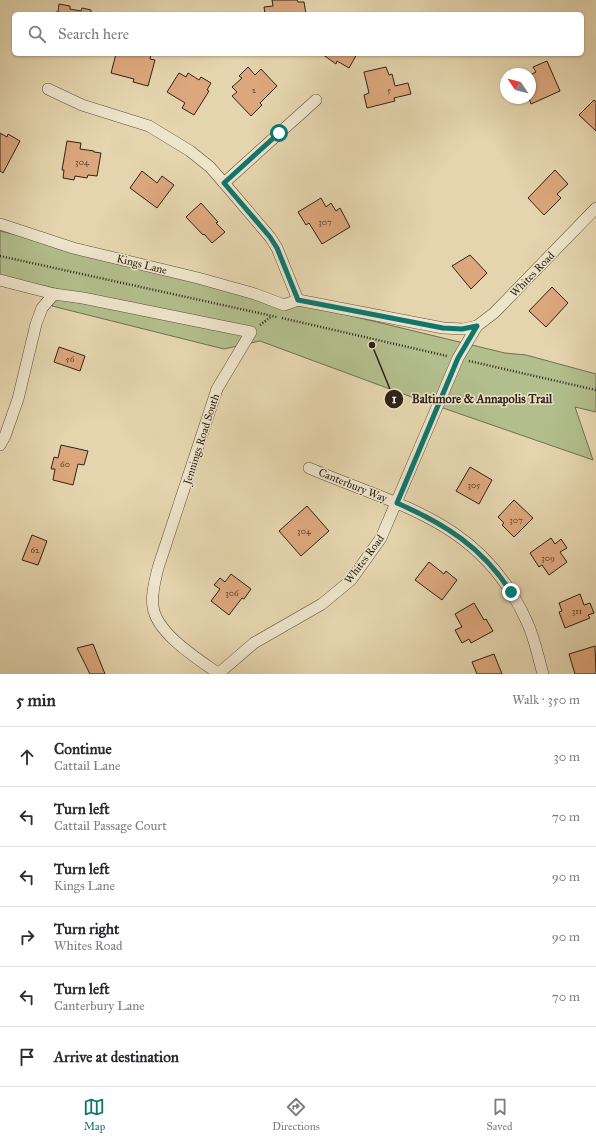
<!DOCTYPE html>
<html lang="en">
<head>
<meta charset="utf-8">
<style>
	body { margin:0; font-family:"IM FELL Great Primer",serif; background:#f7f7f7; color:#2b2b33 }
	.compass { position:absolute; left:500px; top:68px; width:36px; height:36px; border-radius:50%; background:#fff; box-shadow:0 1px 3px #0004; rotate:305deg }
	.stop { position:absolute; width:12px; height:12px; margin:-9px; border:3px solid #0f766e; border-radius:50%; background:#fff }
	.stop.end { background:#0f766e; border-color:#fff; box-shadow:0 1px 4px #0008 }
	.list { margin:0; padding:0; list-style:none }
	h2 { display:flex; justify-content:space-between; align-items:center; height:52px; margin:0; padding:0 16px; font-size:17px }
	h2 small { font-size:13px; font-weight:400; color:#7c7c81 }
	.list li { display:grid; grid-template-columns:26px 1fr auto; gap:12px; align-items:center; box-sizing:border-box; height:60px; padding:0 16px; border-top:1px solid #e1e1e2 }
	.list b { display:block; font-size:15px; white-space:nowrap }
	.list p { margin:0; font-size:13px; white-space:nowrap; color:#7c7c81 }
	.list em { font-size:13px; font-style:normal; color:#7c7c81 }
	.icon { flex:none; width:22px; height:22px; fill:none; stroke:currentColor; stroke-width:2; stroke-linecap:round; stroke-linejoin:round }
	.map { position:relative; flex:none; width:596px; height:674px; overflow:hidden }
	.search { position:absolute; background:#fff; box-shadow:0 1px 3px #0004; left:12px; right:12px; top:12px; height:44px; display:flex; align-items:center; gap:10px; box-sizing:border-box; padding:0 14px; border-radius:6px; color:#7c7c81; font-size:15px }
	.sheet { height:412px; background:#fff }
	nav { display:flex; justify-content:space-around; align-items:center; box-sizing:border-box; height:56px; border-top:1px solid #e1e1e2; background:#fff; font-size:11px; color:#7c7c81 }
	nav a { display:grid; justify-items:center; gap:2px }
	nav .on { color:#0f766e }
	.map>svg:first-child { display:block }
</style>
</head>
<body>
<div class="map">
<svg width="596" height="674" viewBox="0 0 596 674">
	<rect width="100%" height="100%" fill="#e5d5ae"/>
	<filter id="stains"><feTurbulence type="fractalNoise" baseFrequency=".005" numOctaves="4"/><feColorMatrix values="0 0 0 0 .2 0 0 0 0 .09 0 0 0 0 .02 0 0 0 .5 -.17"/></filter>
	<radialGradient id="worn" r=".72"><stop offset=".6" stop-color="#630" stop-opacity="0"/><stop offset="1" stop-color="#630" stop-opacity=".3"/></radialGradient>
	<path fill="#b2be8c" stroke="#707052" d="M0 231 505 353 526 355 596 374V412L575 407 593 460 417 399 260 341 224 349 52 306 58 289 0 276Z"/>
	<g fill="#dda77d" stroke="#2e2317">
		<path d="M272 0H297L298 2H304L306 14H265L264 7 273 6Z"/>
		<path d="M59 4 70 6V9L81 11 82 8 91 10V14H55L56 12H58Z"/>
		<path d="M116 54H151L150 59 155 60 148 86 133 82 134 79 111 73Z"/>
		<path d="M322 54H357L349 68 337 61 336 64Z"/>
		<path d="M547 61 560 91 531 104 529 98H530V75L536 72 533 67Z"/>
		<path d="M248 67 255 75 261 69 277 86 260 103 262 105 251 116 232 96 237 92 232 87 242 78 239 76Z"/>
		<path d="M386 67 389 75 392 74 395 86 408 83 411 94 394 98 395 101 367 108 364 95 369 93 364 72Z"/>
		<path d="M179 73 186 77 188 73 199 80 201 77 211 83 207 90 209 91 194 115 182 108 185 103 167 92Z"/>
		<path d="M594 100 596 102V131L579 115Z"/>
		<path d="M0 133 7 137 8 134 20 141 3 173 0 171Z"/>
		<path d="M67 141 81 143 80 149 94 151V152L101 153 97 176 88 175 87 178 75 176 74 180 63 178 64 170H62Z"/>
		<path d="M555 170 568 184 557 194 561 198 544 215 528 198Z"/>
		<path d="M142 171 157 183 162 176 174 185 157 208 130 188Z"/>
		<path d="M321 198 326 207 331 203 336 211 340 208 350 227 322 244 309 223 306 225 298 212Z"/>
		<path d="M201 203 218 222 216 223 225 232 212 243 204 234 203 235 186 217Z"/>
		<path d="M470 255 487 273 471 289 452 266Z"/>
		<path d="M552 287 568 303 546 327 529 311Z"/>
		<path d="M59 347 85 356 80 371 54 362Z"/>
		<path d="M61 445 88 451 84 465 78 464 73 485 53 480 55 469H51L54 457 58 458Z"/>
		<path d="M470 467 492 480 479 504 456 491Z"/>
		<path d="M514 500 533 518 514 537 502 525 504 523 498 517Z"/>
		<path d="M307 506 329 531 301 556 279 531Z"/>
		<path d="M32 535 47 541 38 565 22 560Z"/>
		<path d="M551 538 555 544 561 539 567 548 560 552 567 562 549 575 542 565 539 567 530 553Z"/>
		<path d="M429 562 444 574 446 571 457 580 442 600 415 580Z"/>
		<path d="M231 574 251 589 244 599 242 598 229 615 211 601 220 589 214 585 220 578 225 582Z"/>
		<path d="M580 594 584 605 590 603 594 613 588 615 590 618 565 628 559 612 562 611 559 603Z"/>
		<path d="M474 603 484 620 486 619 493 631 471 643 469 639 462 643 455 630 462 627 455 614Z"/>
		<path d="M93 644 105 674H90L77 648Z"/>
		<path d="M595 646 596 674H575L569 654Z"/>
		<path d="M494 654 502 674H477L472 662Z"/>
	</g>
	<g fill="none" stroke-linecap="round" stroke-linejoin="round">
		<defs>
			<g id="minor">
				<path d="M48 89 82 105 149 126 190 151 210 167 224 183 270 237 277 248 298 300"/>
				<path d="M224 183 316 100"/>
				<path d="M0 224 73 248 198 278 255 294 284 305 298 300 443 328 463 329 477 326"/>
				<path d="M0 280 54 294 83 298 251 332 217 389 158 568C155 581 151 594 153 607 157 634 198 659 219 674"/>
				<path d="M0 445 5 436 18 399 36 324 42 308 54 294"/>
				<path d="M309 468C401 507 482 521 527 622 535 639 538 657 543 674"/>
				<path d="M218 674 254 643 322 604 351 580 381 538 458 358 477 326 494 313 596 208"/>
			</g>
		</defs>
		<use href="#minor" stroke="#5c503d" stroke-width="12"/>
		<g stroke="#2e2317" stroke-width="2.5" stroke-dasharray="1 2" stroke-linecap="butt">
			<path d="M0 256 277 317"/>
			<path d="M282 318 447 356"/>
			<path d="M260 325 272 316"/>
			<path d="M469 361 596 390"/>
		</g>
		<use href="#minor" stroke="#eee4ca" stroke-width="11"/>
	</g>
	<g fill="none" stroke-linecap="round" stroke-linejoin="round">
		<path stroke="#0f766e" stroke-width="5" d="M279 133 224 183 270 237 277 248 298 300 443 328 462 329 477 326 458 358 397 503C445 524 482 547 511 592"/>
	</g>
	<g text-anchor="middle" stroke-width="3" stroke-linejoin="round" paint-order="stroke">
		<g font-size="9" fill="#5a4430">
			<text x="254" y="93">2</text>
			<text x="389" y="93">5</text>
			<text x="82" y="165">304</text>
			<text x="325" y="225">307</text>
			<text x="70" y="362">56</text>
			<text x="65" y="467">60</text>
			<text x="474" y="488">305</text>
			<text x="516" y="523">307</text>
			<text x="304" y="534">304</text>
			<text x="35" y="553">62</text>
			<text x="548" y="561">309</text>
			<text x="232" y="596">306</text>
			<text x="577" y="614">311</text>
		</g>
		<g font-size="11" fill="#2e2317" stroke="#eee4ca">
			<text transform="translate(142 264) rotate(14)" y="4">Kings Lane</text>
			<text transform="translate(532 274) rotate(-46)" y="4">Whites Road</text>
			<text transform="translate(201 439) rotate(-72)" y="4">Jennings Road South</text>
			<text transform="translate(353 485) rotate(22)" y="4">Canterbury Way</text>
			<text transform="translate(364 559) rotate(-53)" y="4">Whites Road</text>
		</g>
	</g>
	<path fill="none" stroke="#2e2317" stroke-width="1.5" d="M372 345L394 399"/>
	<g fill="#2e2317" stroke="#eee4ca" stroke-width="1.5">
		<circle cx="372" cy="345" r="4"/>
		<circle cx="394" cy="399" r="10"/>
	</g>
	<g font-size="12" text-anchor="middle" font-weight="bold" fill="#fff">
		<text x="394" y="403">1</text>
	</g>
	<g font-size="12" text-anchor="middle" font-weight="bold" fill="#2e2317" stroke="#eee4ca" stroke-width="3" stroke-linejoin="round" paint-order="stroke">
		<text x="482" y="403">Baltimore &amp; Annapolis Trail</text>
	</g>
	<rect width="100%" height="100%" filter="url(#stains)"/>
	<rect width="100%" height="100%" fill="url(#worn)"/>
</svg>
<svg class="compass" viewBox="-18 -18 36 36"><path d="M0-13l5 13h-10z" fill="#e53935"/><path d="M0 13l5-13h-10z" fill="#7c7c81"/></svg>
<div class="stop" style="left:279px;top:133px"></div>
<div class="stop end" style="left:511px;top:592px"></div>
<div class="search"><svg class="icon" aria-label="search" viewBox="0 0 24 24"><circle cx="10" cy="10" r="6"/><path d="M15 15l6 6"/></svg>Search here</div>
</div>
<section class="sheet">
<h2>5 min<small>Walk · 350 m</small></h2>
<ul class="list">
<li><svg class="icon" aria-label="ahead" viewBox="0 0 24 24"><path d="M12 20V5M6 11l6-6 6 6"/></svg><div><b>Continue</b><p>Cattail Lane</p></div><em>30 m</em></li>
<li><svg class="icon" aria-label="left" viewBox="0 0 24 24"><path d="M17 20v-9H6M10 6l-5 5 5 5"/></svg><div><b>Turn left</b><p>Cattail Passage Court</p></div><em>70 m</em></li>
<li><svg class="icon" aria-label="left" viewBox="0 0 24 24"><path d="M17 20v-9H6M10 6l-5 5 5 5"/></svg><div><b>Turn left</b><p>Kings Lane</p></div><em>90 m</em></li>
<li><svg class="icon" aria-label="right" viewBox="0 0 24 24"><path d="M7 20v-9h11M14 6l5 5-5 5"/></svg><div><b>Turn right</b><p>Whites Road</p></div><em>90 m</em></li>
<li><svg class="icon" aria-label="left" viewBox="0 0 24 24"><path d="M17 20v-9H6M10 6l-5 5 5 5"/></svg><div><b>Turn left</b><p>Canterbury Lane</p></div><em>70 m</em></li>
<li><svg class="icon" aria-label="arrive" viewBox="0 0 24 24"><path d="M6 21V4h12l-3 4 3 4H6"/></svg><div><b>Arrive at destination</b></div></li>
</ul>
</section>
<nav>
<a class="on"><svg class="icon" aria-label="map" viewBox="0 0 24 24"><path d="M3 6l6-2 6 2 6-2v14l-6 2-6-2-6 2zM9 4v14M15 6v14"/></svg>Map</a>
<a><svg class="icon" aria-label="directions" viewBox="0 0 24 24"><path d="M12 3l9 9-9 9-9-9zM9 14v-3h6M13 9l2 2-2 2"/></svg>Directions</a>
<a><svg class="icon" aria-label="saved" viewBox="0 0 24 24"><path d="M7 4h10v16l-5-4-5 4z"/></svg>Saved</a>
</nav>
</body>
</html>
